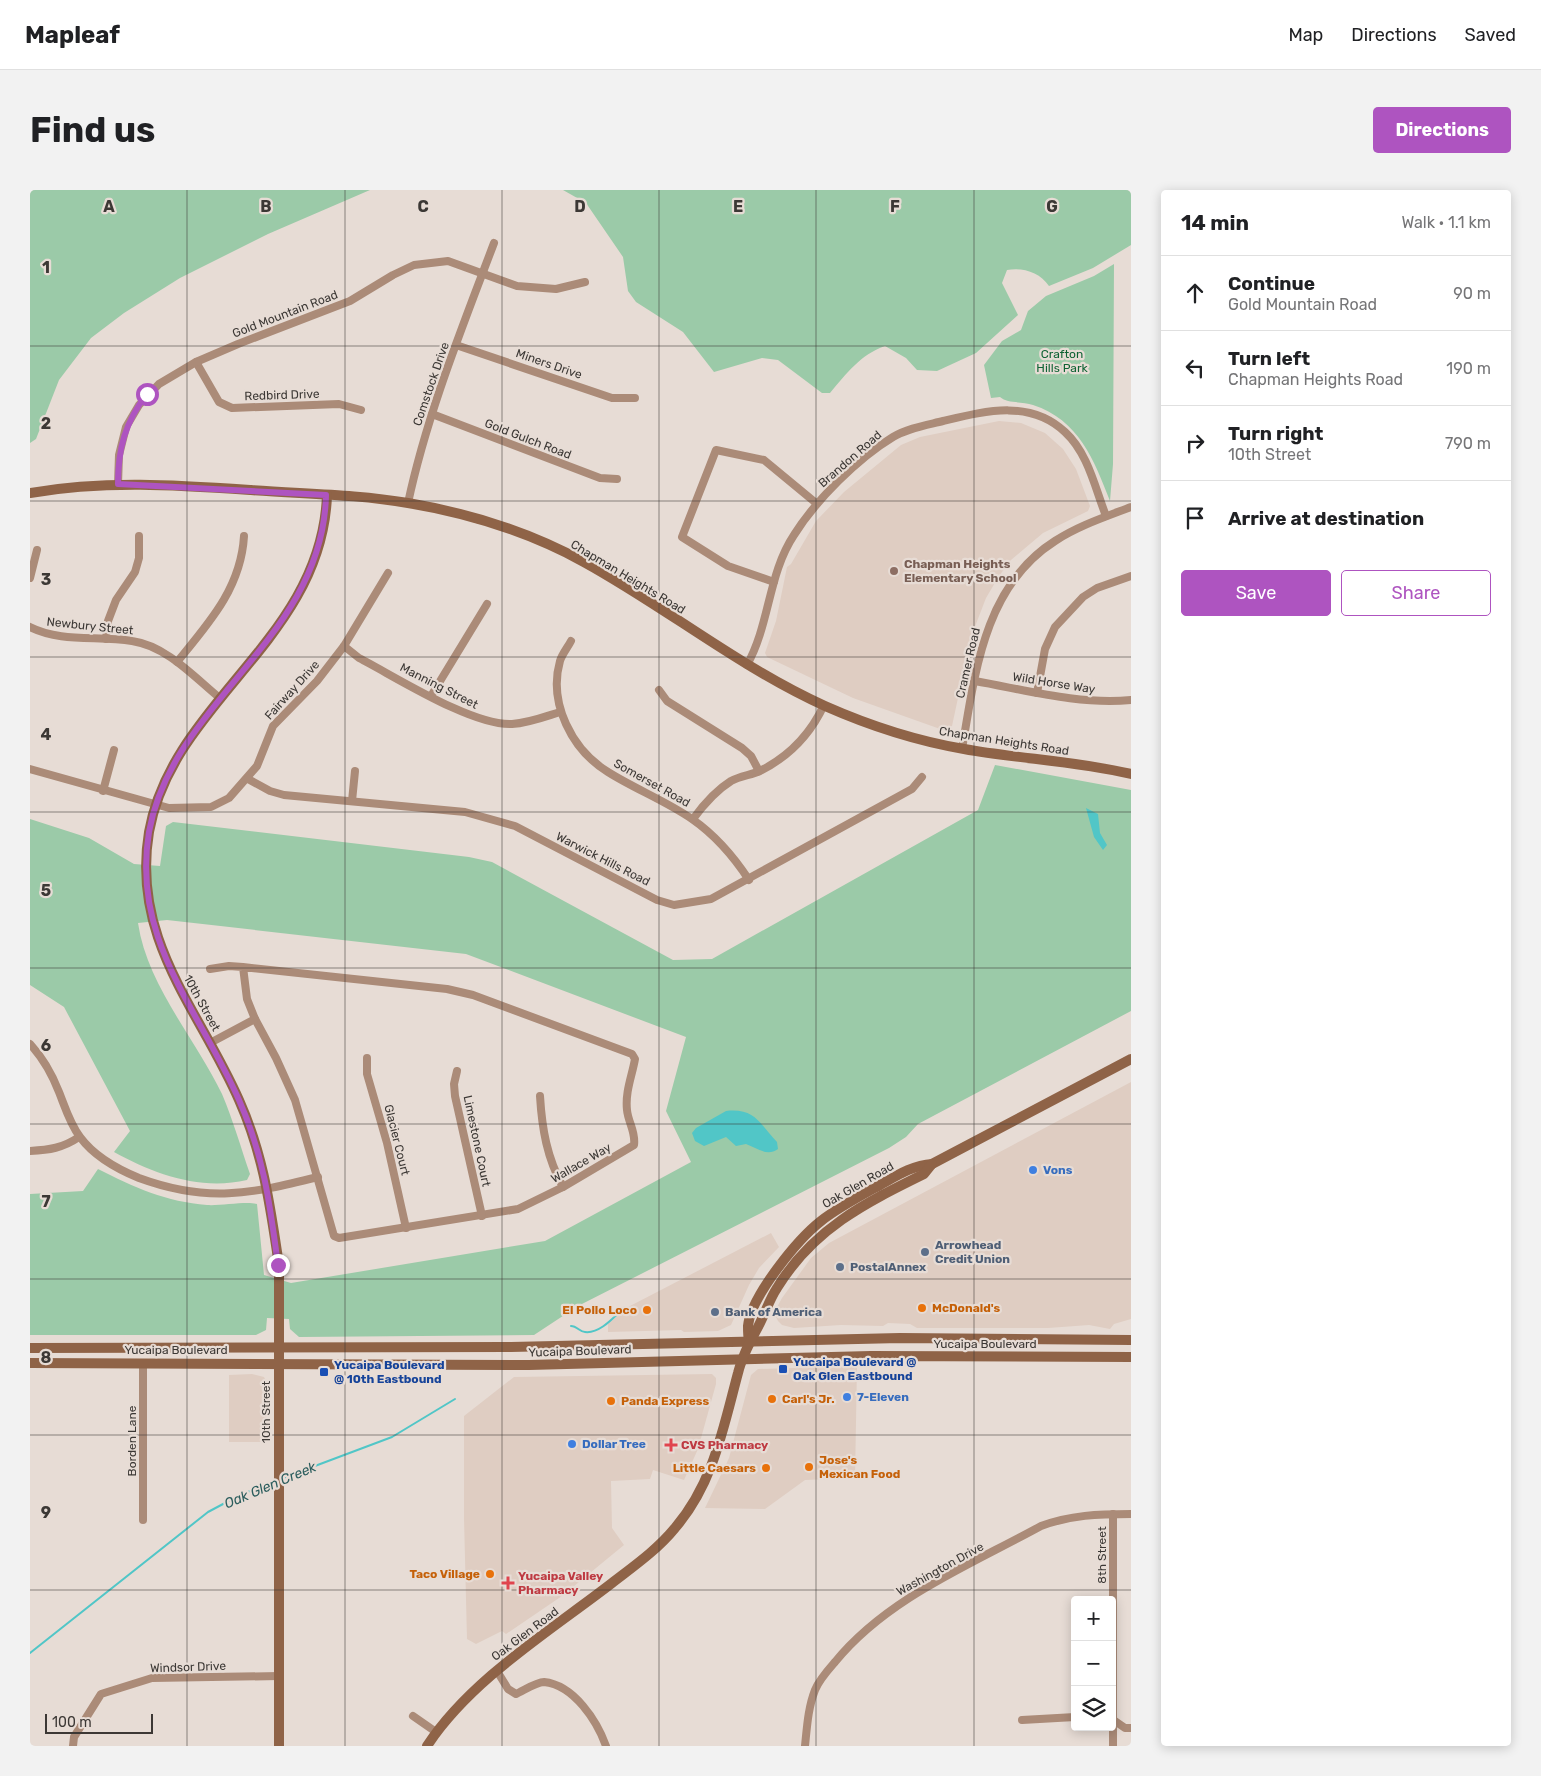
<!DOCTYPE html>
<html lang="en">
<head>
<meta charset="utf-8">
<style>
	body { margin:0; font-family:Rubik,sans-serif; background:#f2f2f2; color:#202124 }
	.controls { position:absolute; right:15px; bottom:15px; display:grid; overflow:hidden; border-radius:5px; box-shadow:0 2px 12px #0003 }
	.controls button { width:45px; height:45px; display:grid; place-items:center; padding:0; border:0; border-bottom:1px solid #e0e0e0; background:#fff; color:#202124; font:25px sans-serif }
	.scale { position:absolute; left:15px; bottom:12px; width:108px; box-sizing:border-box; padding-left:5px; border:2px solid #3c3835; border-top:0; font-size:14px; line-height:18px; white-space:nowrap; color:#3c3835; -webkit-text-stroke:4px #e7dcd5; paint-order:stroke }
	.stop { position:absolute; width:15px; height:15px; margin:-11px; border:4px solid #ae54c0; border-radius:50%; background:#fff }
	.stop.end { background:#ae54c0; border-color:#fff; box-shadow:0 1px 5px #0008 }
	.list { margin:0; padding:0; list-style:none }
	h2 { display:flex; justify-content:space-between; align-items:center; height:65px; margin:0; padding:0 20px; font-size:21px }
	h2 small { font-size:16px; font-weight:400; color:#757577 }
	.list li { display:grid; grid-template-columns:32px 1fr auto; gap:15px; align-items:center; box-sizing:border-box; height:75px; padding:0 20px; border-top:1px solid #e0e0e0 }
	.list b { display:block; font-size:19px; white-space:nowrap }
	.list p { margin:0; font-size:16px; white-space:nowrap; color:#757577 }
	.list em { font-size:16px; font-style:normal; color:#757577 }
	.actions { display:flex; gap:10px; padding:15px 20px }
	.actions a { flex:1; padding:11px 0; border:1px solid #ae54c0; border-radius:5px; text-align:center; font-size:18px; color:#ae54c0 }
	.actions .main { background:#ae54c0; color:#fff }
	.icon { flex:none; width:28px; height:28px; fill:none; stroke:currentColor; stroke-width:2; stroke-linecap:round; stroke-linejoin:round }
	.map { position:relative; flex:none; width:1101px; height:1556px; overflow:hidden; border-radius:5px }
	header { display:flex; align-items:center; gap:30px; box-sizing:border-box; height:70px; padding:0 25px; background:#fff; border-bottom:1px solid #e0e0e0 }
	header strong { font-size:24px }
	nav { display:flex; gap:28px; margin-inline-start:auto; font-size:18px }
	.intro { display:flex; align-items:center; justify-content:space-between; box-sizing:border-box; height:120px; padding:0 30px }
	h1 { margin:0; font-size:35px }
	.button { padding:12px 22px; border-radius:5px; background:#ae54c0; color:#fff; font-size:18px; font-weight:700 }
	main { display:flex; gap:30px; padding:0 30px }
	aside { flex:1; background:#fff; border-radius:5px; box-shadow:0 2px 12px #0003 }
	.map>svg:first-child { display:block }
</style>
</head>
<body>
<header>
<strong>Mapleaf</strong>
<nav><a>Map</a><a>Directions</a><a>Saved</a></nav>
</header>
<div class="intro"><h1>Find us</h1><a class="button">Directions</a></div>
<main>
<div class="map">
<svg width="1101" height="1556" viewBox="0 0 1101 1556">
	<rect width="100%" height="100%" fill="#e7dcd5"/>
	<g fill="#dfcdc2">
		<path d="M969 231 991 233 1015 243 1033 259 1046 279 1060 316 1058 321 1013 343 981 370 969 386 956 408 941 447 922 536 913 540 823 508 737 467 735 463 746 431 757 377 761 374 786 331 814 302 871 255 890 247Z"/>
		<path d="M1101 892V1129L1084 1134 1080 1139 1059 1135 1018 1138H887L880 1134 858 1133 853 1136 811 1135 764 1138 752 1135 748 1131 745 1125 746 1119 752 1108 781 1068 799 1053Z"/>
		<path d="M741 1043 749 1057 729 1078 719 1095 701 1135 688 1141 654 1142 651 1140 578 1142V1134L600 1116Z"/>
		<path d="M827 1176 825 1288 775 1290 735 1319 675 1318 699 1268 721 1185 728 1179Z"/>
		<path d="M222 1184 234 1187 237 1193 236 1252H199V1185Z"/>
		<path d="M682 1184 686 1188V1194L668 1259 654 1290 623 1280 620 1289 581 1291 582 1338 594 1355 532 1406 476 1444 472 1441 446 1454 437 1449 434 1328V1226L484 1187Z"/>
	</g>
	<g fill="#9bcaa8">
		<path d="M0 0H340L238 44 150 88 94 123 61 148 29 190 6 249 0 253Z"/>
		<path d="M533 0H1101V55L1063 78 1019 96C1010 82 992 77 977 80L972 93 988 125 946 163 907 181 887 180 876 168 855 156C830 165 817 183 800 203H792L748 170 732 168 684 182 653 142 606 112 598 101 593 67 556 13Z"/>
		<path d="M1084 74 1083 274 1080 311C1064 270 1049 230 1003 215 993 211 978 214 970 207L961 208 954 175 972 151 991 140 998 121 1016 106 1064 86Z"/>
		<path d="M965 575 1101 600V821L888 934 876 947 859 958 548 1116 504 1145 269 1147 260 1139 259 1129 237 1128 236 1140 226 1145H0V1004L53 1001 68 979C103 997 137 1012 177 1015 190 1016 217 1011 227 1014L234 1085 261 1093 515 1051 661 972 636 921 656 847 436 764 137 730 108 733C117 795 165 848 192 904 203 930 211 958 220 984L217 990C170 1001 124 984 84 962L100 941 34 817 0 795V629L59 648 104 674 130 676 136 636 143 632 439 667 462 672 643 770 682 769 948 620Z"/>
	</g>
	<g fill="#51c6c7">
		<path d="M1056 618 1068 624 1070 643 1077 655 1073 660 1064 647Z"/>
		<path d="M696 921C725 918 729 933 747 952L748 959C737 967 727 958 716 954L706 956 696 947 674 956 665 951 662 943 666 938Z"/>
	</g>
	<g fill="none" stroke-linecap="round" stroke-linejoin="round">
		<g stroke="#51c6c7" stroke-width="2">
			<path d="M541 1136C547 1136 550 1142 555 1142 570 1144 585 1126 595 1117"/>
			<path d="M253 1288 362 1247 425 1209"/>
			<path d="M0 1463 178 1322 210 1305 246 1291"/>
		</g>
		<g stroke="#ab8b78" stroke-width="8">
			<path d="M426 155 582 208H605"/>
			<path d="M166 172 189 212 202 218 309 214 331 220"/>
			<path d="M402 224 570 288 587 289"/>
			<path d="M88 294 89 265 96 237 109 215 129 194 166 172 208 154 320 111 363 85 384 75 418 71 487 96 526 99 555 92"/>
			<path d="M378 313C397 224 432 138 464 53"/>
			<path d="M0 388 7 360"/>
			<path d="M744 392 698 376 652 347 686 260 734 270 786 313"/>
			<path d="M0 437C32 453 68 445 102 451 137 456 165 488 191 509"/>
			<path d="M76 449 78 431 86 410 105 382 109 368V346"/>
			<path d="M541 451C538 457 532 464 530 471 518 513 542 560 578 582 605 599 636 611 662 629 685 645 704 667 719 690"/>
			<path d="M314 456 329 468C366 487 442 536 482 534 499 533 514 527 530 522"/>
			<path d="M147 472C179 433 211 398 214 346"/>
			<path d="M717 475C740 434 738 384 764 345 786 310 828 268 863 247 878 238 897 235 913 231 955 221 1000 209 1035 242 1058 263 1065 298 1076 326"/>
			<path d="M945 491C996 500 1049 515 1101 510"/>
			<path d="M629 500 637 511 712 558 721 566 729 581"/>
			<path d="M1007 503 1015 459 1025 437 1053 407 1067 398 1101 386"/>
			<path d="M401 506 457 414"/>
			<path d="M932 559C945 483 954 396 1025 351 1048 336 1075 327 1101 317"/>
			<path d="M0 579 139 618 181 617 199 608 227 576 243 536 287 491 314 456 358 383"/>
			<path d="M218 589 240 601 254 605 435 622 485 636 627 710 644 715 681 709 882 599 892 587"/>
			<path d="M73 601 84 560"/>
			<path d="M322 611 325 581"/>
			<path d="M663 629C674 614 685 601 701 591 710 586 721 585 730 581 760 566 780 545 794 515"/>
			<path d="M180 779 199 776 213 777 417 799 443 805 602 864 605 869C602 886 595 902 597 920 598 932 606 942 604 955L533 997 488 1019 309 1048 304 1046 265 910 246 868 225 829 217 809 213 777"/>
			<path d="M180 853 225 829"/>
			<path d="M0 854C13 868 22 884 29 902 35 917 40 934 50 947 64 966 87 979 109 988 177 1013 220 1004 288 987"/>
			<path d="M337 868V884L357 953 376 1038"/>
			<path d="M427 881 424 894 425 906 452 1026"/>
			<path d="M510 906C512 939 517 968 533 997"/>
			<path d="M0 961C19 960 33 958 49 947"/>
			<path d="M113 1173V1330"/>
			<path d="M1083 1324V1556"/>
			<path d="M467 1481 478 1499 486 1504C493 1501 506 1492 514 1492 544 1495 567 1531 576 1556"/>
			<path d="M383 1526 406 1542"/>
			<path d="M1082 1529 1095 1538H1101"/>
			<path d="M992 1530 1045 1527"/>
			<path d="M43 1556 44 1547 71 1504 122 1488 249 1486"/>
			<path d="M775 1556C777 1537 778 1518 785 1500 789 1490 798 1480 805 1472 857 1408 940 1375 1011 1336 1040 1325 1069 1324 1101 1324"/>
		</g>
		<g stroke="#8f6347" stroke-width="10">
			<path d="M0 303C74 290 147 295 221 300 273 304 326 304 378 313 438 323 501 343 554 372 636 417 709 477 795 516 838 535 887 551 934 559 989 569 1046 571 1101 584"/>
			<path d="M719 1151C718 1146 718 1141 718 1136 721 1106 768 1049 791 1031 809 1017 830 1006 850 995 866 986 883 975 902 974L1101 869"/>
			<path d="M0 1158 481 1157 870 1148 1101 1150"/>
			<path d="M0 1173 499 1175 841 1166 1101 1167"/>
			<path d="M249 1556V1075C240 1016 234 966 209 910 169 819 101 750 119 642 142 511 292 450 297 305"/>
			<path d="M397 1556C440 1490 520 1441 582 1393 604 1376 627 1360 645 1338 683 1294 693 1239 708 1183 712 1166 720 1152 728 1137 735 1124 739 1110 747 1098 783 1039 835 1013 894 984L902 974"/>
		</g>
	</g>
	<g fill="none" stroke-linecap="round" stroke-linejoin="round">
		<path stroke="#ae54c0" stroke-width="6" d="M117 204C95 232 88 259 88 294L296 305C293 449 142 511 119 642 101 750 169 819 209 910 234 966 240 1015 248 1075"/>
	</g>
	<path fill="none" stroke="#3c3835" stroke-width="1" stroke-opacity="0.55" d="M157 0V1556M315 0V1556M472 0V1556M629 0V1556M786 0V1556M944 0V1556M0 156H1101M0 311H1101M0 467H1101M0 622H1101M0 778H1101M0 934H1101M0 1089H1101M0 1245H1101M0 1400H1101"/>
	<circle fill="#8d6e63" stroke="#e7dcd5" stroke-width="2" cx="864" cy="381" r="5"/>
	<g fill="#3f7fe0" stroke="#e7dcd5" stroke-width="2">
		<circle cx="1003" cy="980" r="5"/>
		<circle cx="817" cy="1207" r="5"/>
		<circle cx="542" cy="1254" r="5"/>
	</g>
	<g fill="#5c6f8a" stroke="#e7dcd5" stroke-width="2">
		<circle cx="895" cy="1062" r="5"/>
		<circle cx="810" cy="1077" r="5"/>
		<circle cx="685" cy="1122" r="5"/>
	</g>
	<g fill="#e8710a" stroke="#e7dcd5" stroke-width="2">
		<circle cx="892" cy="1118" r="5"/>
		<circle cx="617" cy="1120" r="5"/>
		<circle cx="742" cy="1209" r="5"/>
		<circle cx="581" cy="1211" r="5"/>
		<circle cx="779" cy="1277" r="5"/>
		<circle cx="736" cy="1278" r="5"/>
		<circle cx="460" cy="1384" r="5"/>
	</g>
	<g fill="#1a4fb4" stroke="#e7dcd5" stroke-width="2">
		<rect x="748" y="1174" width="10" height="10" rx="2.5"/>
		<rect x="289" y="1177" width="10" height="10" rx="2.5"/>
	</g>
	<g fill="#e0444e" stroke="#e7dcd5" stroke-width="2">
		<path d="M638.5 1247.5h5v5h5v5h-5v5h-5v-5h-5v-5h5z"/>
		<path d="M475.5 1385.5h5v5h5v5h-5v5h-5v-5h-5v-5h5z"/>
	</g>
	<g text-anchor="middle" stroke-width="4.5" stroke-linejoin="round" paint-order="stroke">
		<g font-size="12" fill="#3c3835" stroke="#e7dcd5">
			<text transform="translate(255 124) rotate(-21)" y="4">Gold Mountain Road</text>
			<text transform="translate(519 174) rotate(19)" y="4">Miners Drive</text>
			<text transform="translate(401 194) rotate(-71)" y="4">Comstock Drive</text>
			<text transform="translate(252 205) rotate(-2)" y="4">Redbird Drive</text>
			<text transform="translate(498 249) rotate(21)" y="4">Gold Gulch Road</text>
			<text transform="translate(820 269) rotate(-41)" y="4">Brandon Road</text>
			<text transform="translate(598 387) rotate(31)" y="4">Chapman Heights Road</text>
			<text transform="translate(60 436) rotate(6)" y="4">Newbury Street</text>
			<text transform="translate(938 473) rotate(-77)" y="4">Cramer Road</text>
			<text transform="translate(1024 493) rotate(9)" y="4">Wild Horse Way</text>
			<text transform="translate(409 496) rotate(27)" y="4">Manning Street</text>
			<text transform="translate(262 500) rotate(-48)" y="4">Fairway Drive</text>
			<text transform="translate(974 551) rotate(9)" y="4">Chapman Heights Road</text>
			<text transform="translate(622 593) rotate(29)" y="4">Somerset Road</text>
			<text transform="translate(573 669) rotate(27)" y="4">Warwick Hills Road</text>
			<text transform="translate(172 813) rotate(61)" y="4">10th Street</text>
			<text transform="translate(367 950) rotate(76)" y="4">Glacier Court</text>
			<text transform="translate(447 951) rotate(78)" y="4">Limestone Court</text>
			<text transform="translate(551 973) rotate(-30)" y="4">Wallace Way</text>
			<text transform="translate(828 995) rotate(-30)" y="4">Oak Glen Road</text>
			<text x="955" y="1158">Yucaipa Boulevard</text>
			<text x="146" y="1164">Yucaipa Boulevard</text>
			<text transform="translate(550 1161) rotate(-2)" y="4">Yucaipa Boulevard</text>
			<text transform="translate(236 1222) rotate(-90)" y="4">10th Street</text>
			<text transform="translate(102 1251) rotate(-90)" y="4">Borden Lane</text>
			<text transform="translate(1072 1365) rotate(-90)" y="4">8th Street</text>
			<text transform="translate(910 1379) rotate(-29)" y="4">Washington Drive</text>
			<text transform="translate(495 1444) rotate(-37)" y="4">Oak Glen Road</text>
			<text transform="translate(158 1477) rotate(-2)" y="4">Windsor Drive</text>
		</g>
		<g font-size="12" fill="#0f6334" stroke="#e7dcd5">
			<text x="1032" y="168">Crafton<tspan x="1032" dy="14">Hills Park</tspan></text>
		</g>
		<g font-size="12" font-weight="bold" fill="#785e54" stroke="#e7dcd5" text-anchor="start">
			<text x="874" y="378">Chapman Heights<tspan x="874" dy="14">Elementary School</tspan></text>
		</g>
		<g font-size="12" font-weight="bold" fill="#366cbe" stroke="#e7dcd5" text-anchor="start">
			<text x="1013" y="984">Vons</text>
			<text x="827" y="1211">7-Eleven</text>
			<text x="552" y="1258">Dollar Tree</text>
		</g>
		<g font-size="12" font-weight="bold" fill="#4e5e75" stroke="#e7dcd5" text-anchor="start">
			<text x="905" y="1059">Arrowhead<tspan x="905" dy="14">Credit Union</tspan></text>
			<text x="820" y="1081">PostalAnnex</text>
			<text x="695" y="1126">Bank of America</text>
		</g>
		<g font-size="12" font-weight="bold" fill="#c56008" stroke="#e7dcd5" text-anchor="start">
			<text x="902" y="1122">McDonald's</text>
			<text x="607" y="1124" text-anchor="end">El Pollo Loco</text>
			<text x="752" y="1213">Carl's Jr.</text>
			<text x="591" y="1215">Panda Express</text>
			<text x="789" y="1274">Jose's<tspan x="789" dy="14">Mexican Food</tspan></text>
			<text x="726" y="1282" text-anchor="end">Little Caesars</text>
			<text x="450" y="1388" text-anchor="end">Taco Village</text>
		</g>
		<g font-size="12" font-weight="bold" fill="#164399" stroke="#e7dcd5" text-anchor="start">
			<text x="763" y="1176">Yucaipa Boulevard @<tspan x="763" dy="14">Oak Glen Eastbound</tspan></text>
			<text x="304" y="1179">Yucaipa Boulevard<tspan x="304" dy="14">@ 10th Eastbound</tspan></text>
		</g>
		<g font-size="12" font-weight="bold" fill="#be3a42" stroke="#e7dcd5" text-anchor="start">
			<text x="651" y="1259">CVS Pharmacy</text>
			<text x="488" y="1390">Yucaipa Valley<tspan x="488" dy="14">Pharmacy</tspan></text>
		</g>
		<g font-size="14" font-style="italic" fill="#2b5d5d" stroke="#e7dcd5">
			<text transform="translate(240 1295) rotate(-23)" y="5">Oak Glen Creek</text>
		</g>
	</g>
	<g font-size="16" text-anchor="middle" font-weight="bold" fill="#3c3835" stroke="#e7dcd5" stroke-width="4.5" stroke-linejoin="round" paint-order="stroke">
		<text x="79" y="22">A</text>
		<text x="236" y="22">B</text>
		<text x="393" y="22">C</text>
		<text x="550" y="22">D</text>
		<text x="708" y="22">E</text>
		<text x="865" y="22">F</text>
		<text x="1022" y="22">G</text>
		<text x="16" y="83">1</text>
		<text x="16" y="239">2</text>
		<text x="16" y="395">3</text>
		<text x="16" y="550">4</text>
		<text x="16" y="706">5</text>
		<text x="16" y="861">6</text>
		<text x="16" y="1017">7</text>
		<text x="16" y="1173">8</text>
		<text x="16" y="1328">9</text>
	</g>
</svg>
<div class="controls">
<button>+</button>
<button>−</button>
<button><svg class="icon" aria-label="layers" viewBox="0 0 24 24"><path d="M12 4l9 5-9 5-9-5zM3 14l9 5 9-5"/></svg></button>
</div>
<div class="scale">100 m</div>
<div class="stop" style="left:117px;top:204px"></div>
<div class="stop end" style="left:248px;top:1075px"></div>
</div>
<aside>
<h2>14 min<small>Walk · 1.1 km</small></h2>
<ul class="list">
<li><svg class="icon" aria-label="ahead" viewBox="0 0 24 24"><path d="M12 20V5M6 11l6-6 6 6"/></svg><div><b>Continue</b><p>Gold Mountain Road</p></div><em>90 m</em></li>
<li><svg class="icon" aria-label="left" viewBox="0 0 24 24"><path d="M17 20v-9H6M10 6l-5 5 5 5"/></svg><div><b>Turn left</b><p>Chapman Heights Road</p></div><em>190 m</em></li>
<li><svg class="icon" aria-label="right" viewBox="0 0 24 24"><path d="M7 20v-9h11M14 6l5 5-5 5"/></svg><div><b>Turn right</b><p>10th Street</p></div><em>790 m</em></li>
<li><svg class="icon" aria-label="arrive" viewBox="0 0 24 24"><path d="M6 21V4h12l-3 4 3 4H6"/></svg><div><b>Arrive at destination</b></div></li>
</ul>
<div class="actions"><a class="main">Save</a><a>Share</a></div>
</aside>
</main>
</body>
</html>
